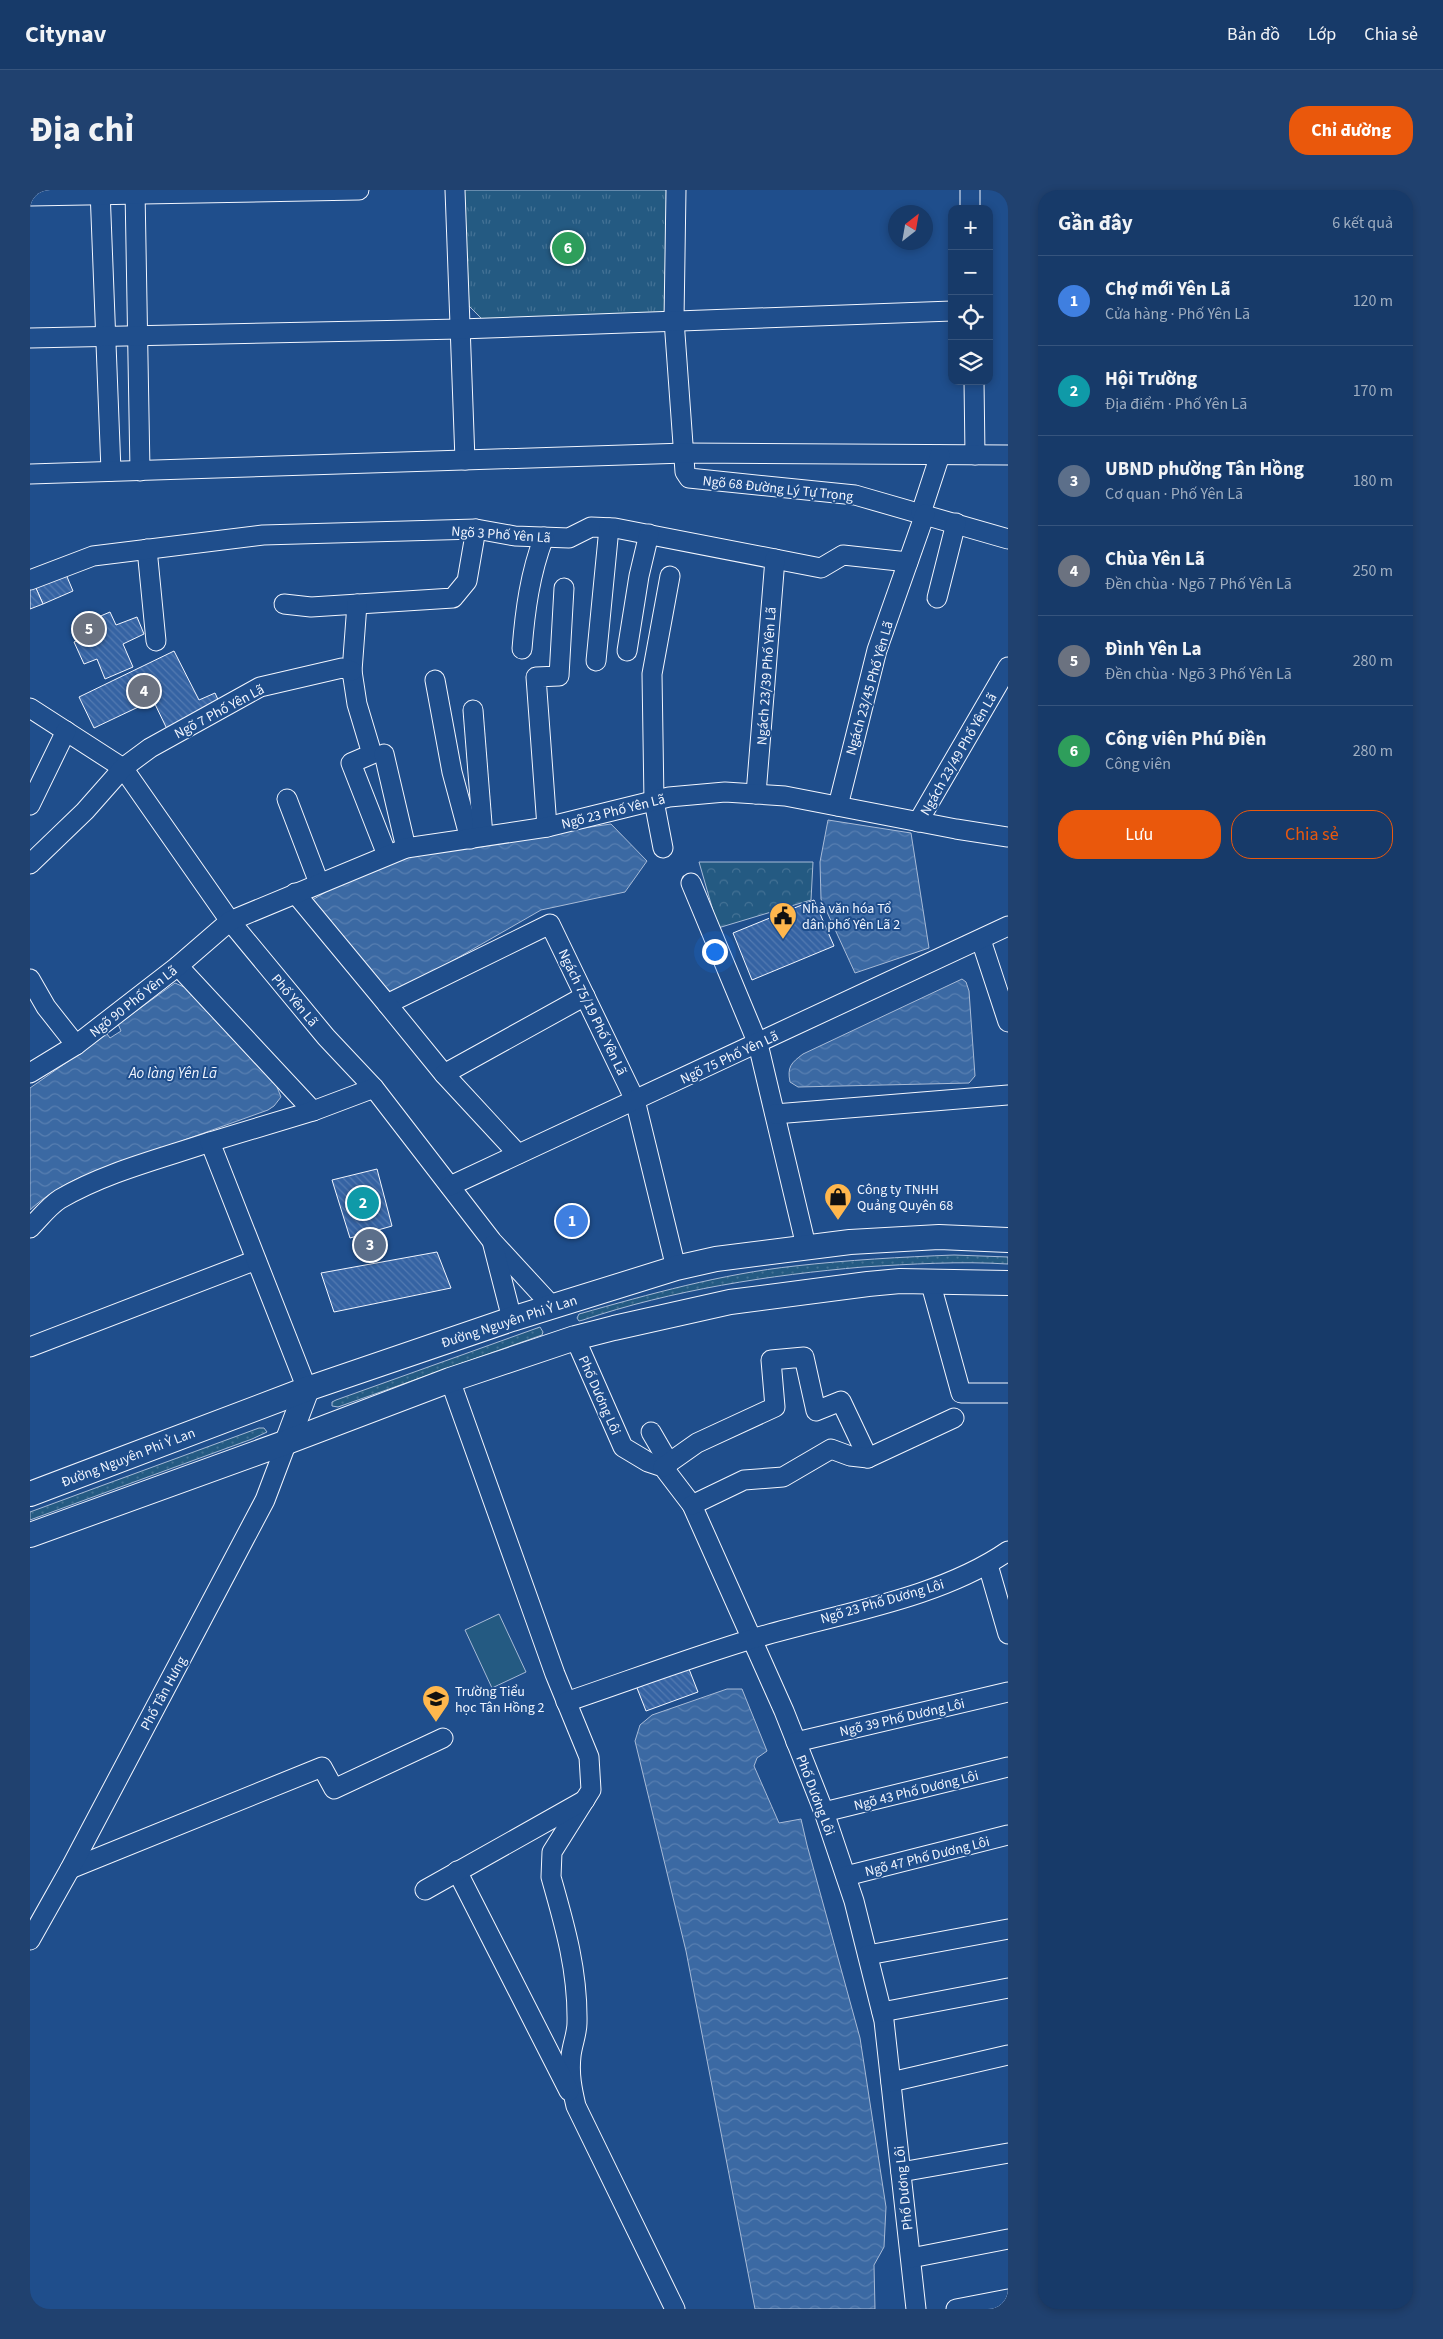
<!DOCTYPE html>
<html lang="vi">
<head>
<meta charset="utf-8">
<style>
	body { margin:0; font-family:"Source Sans 3",sans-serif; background:#20416f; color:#f1f3f6 }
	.controls { position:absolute; right:15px; top:15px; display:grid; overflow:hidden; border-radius:10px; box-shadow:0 2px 8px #0003 }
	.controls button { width:45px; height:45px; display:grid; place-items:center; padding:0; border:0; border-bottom:1px solid #36547d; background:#173a69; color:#f1f3f6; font:25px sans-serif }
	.compass { position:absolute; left:858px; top:15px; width:45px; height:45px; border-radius:50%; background:#173a69; box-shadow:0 2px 8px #0003; rotate:31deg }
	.you { position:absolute; left:684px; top:761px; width:18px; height:18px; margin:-12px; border:4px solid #fff; border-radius:50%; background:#1a73e8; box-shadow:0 0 0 8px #1a73e833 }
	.badge { display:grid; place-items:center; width:32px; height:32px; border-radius:50%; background:#ea580c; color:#fff; font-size:16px; font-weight:700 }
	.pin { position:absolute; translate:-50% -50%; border:2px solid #fff; box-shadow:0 1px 5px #0006 }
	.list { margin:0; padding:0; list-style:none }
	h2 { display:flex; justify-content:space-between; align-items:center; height:65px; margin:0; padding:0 20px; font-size:21px }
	h2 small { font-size:16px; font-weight:400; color:#9eadc0 }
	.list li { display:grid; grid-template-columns:32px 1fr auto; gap:15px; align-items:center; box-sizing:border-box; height:90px; padding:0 20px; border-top:1px solid #36547d }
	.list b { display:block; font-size:19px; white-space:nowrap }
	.list p { margin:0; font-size:16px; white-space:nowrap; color:#9eadc0 }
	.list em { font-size:16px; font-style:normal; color:#9eadc0 }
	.actions { display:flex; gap:10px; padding:15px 20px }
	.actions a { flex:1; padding:11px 0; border:1px solid #ea580c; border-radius:20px; text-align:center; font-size:18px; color:#ea580c }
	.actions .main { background:#ea580c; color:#fff }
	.icon { flex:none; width:28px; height:28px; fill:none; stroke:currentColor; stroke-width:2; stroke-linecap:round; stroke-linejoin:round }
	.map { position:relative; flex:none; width:978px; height:2119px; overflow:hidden; border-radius:20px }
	header { display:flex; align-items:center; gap:30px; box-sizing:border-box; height:70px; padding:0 25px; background:#173a69; border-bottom:1px solid #36547d }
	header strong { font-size:24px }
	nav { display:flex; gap:28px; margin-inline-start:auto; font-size:18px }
	.intro { display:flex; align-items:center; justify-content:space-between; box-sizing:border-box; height:120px; padding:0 30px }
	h1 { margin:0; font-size:35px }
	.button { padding:12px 22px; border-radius:20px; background:#ea580c; color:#fff; font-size:18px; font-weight:700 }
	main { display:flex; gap:30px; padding:0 30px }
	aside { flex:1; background:#173a69; border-radius:20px; box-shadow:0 2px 8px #0003 }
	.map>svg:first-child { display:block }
</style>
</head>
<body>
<header>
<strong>Citynav</strong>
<nav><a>Bản đồ</a><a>Lớp</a><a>Chia sẻ</a></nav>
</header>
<div class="intro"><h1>Địa chỉ</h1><a class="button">Chỉ đường</a></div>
<main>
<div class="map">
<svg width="978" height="2119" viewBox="0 0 978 2119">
	<defs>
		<pattern id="grass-dots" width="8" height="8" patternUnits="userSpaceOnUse" patternTransform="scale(1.25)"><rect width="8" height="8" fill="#245a82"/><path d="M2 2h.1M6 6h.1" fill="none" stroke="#447295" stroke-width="1.8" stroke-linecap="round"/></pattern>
		<pattern id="forest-crowns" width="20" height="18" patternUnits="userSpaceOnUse" patternTransform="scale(1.25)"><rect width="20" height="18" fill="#245a82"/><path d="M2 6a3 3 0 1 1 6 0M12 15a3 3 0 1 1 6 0" fill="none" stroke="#447295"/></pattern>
		<pattern id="park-tufts" width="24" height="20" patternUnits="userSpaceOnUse" patternTransform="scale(1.25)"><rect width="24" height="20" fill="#245a82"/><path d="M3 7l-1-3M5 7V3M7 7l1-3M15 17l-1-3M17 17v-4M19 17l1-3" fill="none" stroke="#447295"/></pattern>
		<pattern id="water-waves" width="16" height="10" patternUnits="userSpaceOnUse" patternTransform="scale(1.25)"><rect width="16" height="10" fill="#3b69a3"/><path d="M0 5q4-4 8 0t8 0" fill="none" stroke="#587fb1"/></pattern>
		<pattern id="building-back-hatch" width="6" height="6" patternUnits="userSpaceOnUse" patternTransform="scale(1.25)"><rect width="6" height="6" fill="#3563a3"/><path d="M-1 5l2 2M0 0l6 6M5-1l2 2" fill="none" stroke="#537ab1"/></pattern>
	</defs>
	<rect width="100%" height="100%" fill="#1f4e8c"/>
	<g fill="url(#grass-dots)" stroke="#a8bbd7">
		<path d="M924 1065 978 1067V1074C930 1071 882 1074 833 1077 740 1085 642 1100 553 1130L549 1131 547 1128 549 1124C620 1104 691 1084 765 1076 818 1070 871 1067 924 1065Z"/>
		<path d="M510 1137 513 1142 512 1145 308 1217 302 1216V1212L306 1210Z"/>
		<path d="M229 1238H234L237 1242 222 1249 0 1330V1322Z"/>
	</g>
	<path fill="url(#forest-crowns)" stroke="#a8bbd7" d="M669 672H783L781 710 688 738Z"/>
	<path fill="url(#park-tufts)" stroke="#a8bbd7" d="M434 0H638L640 122 629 127 453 130 439 116Z"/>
	<path fill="#245a82" stroke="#a8bbd7" d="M469 1424 496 1482 462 1498 435 1440Z"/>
	<g fill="url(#water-waves)" stroke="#a8bbd7">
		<path d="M798 630 881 643 899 758 825 783 791 709 790 672Z"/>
		<path d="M581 634 617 671 595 702 511 720 363 805 279 712 354 667Z"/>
		<path d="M932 789 936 792 939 801 945 886 939 893 768 897 760 892C757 877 761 873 773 864Z"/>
		<path d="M145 793 154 797 247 897 251 907 244 916 238 920 51 987C32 996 16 1005 0 1020V898L47 865 75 841 80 848 91 841 88 834Z"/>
		<path d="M697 1499H712L737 1561 727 1568 724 1576 749 1633 771 1629 777 1655 830 1848 856 2017 854 2057 844 2075 845 2119H725L656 1761 605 1551 610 1535 622 1525Z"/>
	</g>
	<g fill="url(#building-back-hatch)" stroke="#f2f6ff">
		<path d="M35 382 43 401 13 414 5 396Z"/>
		<path d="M5 396 13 414 0 419V398Z"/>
		<path d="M80 422 86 435 107 427 114 444 93 454 103 477 75 489 67 469 54 474 44 452 60 445 54 433Z"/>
		<path d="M144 461 169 510 185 503 190 514 137 539 123 510 64 538 49 507Z"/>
		<path d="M784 710 804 756 722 790 703 743Z"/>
		<path d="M347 979 362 1036 320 1048 302 990Z"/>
		<path d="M407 1062 421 1098 304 1122 291 1083Z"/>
		<path d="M657 1474 668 1502 616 1521 605 1493Z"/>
	</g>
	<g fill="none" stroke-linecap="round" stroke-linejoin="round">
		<defs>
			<g id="minor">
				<path d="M70 0 81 281"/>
				<path d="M105 0 110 281"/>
				<path d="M425 0 435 270"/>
				<path d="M646 0 644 130 655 282 659 288 825 305 978 349"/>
				<path d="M940 0V19"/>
				<path d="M0 6 329 0"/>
				<path d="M0 148 430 139 922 121"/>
				<path d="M944 191 945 265"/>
				<path d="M0 284 655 263 978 265"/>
				<path d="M891 323 910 265"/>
				<path d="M117 359 126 451"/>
				<path d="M0 390 63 366 233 345 446 339 485 346 539 348 561 337 585 338 791 378 813 365 878 372"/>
				<path d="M907 408 926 333"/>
				<path d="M254 414 281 417 423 408 437 391 446 339"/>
				<path d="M327 414 322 481 327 514 342 564 321 573 357 665"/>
				<path d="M492 459C495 421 500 383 514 347"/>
				<path d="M597 461 609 386 619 344"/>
				<path d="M566 471 579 338"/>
				<path d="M405 490 422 582 440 649"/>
				<path d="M0 518 93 578 200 731 296 847 344 898 462 1051 522 1116"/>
				<path d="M443 520 453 646"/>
				<path d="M354 564 376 658"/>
				<path d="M726 604 745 369"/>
				<path d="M257 609 289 693"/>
				<path d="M0 615 36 541"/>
				<path d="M808 616 847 460 895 324"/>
				<path d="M888 632 978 477"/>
				<path d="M517 637 506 487 529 486 534 398"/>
				<path d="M633 658 624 611 622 484 640 386"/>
				<path d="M0 674 55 621 93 578 120 558 230 497 312 478 322 481"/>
				<path d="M661 693 728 854 776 1056"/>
				<path d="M265 703 357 814 520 734 605 910 646 1078"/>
				<path d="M951 750 978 832"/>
				<path d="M148 776 283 921"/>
				<path d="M0 789 16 817 46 855"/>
				<path d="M357 814 414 884 488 964"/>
				<path d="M0 883 46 855 148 776 200 731 376 658 517 637 639 607 695 602 755 606 926 639 978 647"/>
				<path d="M414 884 555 806"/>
				<path d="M745 924 978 905"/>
				<path d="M420 996 978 736"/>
				<path d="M0 1038C9 1029 19 1016 30 1009 76 982 130 969 180 952"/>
				<path d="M463 1055 482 1129"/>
				<path d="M900 1091 931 1203H978"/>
				<path d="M545 1148 593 1257 618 1272 633 1277 662 1315 754 1521 794 1622 824 1711 854 1831 886 2119"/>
				<path d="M0 1157 226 1070"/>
				<path d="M420 1190 525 1484 559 1567 561 1600 522 1662 521 1687C535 1736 548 1781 547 1833 547 1844 542 1855 541 1866 539 1884 542 1899 546 1916L645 2119"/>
				<path d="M277 1199 180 952 283 921 344 898"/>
				<path d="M621 1242 639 1273"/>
				<path d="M633 1277 667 1253 745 1217 741 1170 774 1167 786 1221 811 1211 838 1268"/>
				<path d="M662 1315 714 1290 753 1287 801 1259 820 1266 838 1268 924 1228"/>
				<path d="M958 1375 978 1444"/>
				<path d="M536 1512C598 1491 659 1468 722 1449 804 1424 907 1410 978 1361"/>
				<path d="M766 1552 978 1502"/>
				<path d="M794 1622 978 1577"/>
				<path d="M40 1679 292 1577 304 1599 413 1548"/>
				<path d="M427 1681 539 1901"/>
				<path d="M816 1686 978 1645"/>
				<path d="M395 1700 555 1610"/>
				<path d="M0 1750 40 1679 235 1310 257 1252"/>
				<path d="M838 1765 978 1739"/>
				<path d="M852 1822 978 1798"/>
				<path d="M861 1892 978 1865"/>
				<path d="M871 1982 978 1963"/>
				<path d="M881 2068 978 2049"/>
				<path d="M926 2119 978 2109"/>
			</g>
			<g id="major">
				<path d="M257 1252 277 1199"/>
				<path d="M0 1304 277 1199 482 1129 646 1078 686 1069 820 1052 909 1047 978 1050"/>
				<path d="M0 1345 257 1252 420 1190 545 1148 584 1138 700 1112 838 1094 870 1091 978 1093"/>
			</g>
		</defs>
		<use href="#minor" stroke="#f2f6ff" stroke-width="21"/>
		<use href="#major" stroke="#f2f6ff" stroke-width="26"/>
		<use href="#minor" stroke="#1f4e8c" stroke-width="19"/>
		<use href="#major" stroke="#1f4e8c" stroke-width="24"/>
	</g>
	<defs>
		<symbol id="civic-pin" viewBox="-11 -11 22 30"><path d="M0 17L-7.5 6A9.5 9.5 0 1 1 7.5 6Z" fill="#ffb74d" stroke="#1f4e8c"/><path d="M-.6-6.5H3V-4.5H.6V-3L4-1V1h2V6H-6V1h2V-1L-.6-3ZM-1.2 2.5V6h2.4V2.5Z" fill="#111"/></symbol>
		<symbol id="shop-pin" viewBox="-11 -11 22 30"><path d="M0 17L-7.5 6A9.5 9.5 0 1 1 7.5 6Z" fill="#ffb74d" stroke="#1f4e8c"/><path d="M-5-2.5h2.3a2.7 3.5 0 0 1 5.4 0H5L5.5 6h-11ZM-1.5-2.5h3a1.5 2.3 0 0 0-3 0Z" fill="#111"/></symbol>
		<symbol id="school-pin" viewBox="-11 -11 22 30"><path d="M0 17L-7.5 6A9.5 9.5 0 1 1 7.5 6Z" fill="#ffb74d" stroke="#1f4e8c"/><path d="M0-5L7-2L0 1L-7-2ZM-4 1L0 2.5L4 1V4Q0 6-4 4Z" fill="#111"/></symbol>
	</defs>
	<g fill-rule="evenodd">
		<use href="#civic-pin" x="737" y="710" width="32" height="43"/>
		<use href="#shop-pin" x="792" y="991" width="32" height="43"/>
		<use href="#school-pin" x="390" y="1493" width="32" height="43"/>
	</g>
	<g text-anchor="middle" stroke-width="4" stroke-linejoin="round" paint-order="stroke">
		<g font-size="14" fill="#f2f6ff" stroke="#1f4e8c">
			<text transform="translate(748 298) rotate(6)" y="5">Ngõ 68 Đường Lý Tự Trọng</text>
			<text transform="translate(471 344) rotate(4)" y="5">Ngõ 3 Phố Yên Lã</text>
			<text transform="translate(736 486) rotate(-86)" y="5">Ngách 23/39 Phố Yên Lã</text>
			<text transform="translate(839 498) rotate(-74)" y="5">Ngách 23/45 Phố Yên Lã</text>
			<text transform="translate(189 521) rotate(-28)" y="5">Ngõ 7 Phố Yên Lã</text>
			<text transform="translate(928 564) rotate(-60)" y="5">Ngách 23/49 Phố Yên Lã</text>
			<text transform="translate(583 621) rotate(-14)" y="5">Ngõ 23 Phố Yên Lã</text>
			<text transform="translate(265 810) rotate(50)" y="5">Phố Yên Lã</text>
			<text transform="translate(103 811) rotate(-38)" y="5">Ngõ 90 Phố Yên Lã</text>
			<text transform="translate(563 822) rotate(64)" y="5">Ngách 75/19 Phố Yên Lã</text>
			<text transform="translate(699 867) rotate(-25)" y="5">Ngõ 75 Phố Yên Lã</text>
			<text transform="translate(479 1131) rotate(-18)" y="5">Đường Nguyên Phi Ỷ Lan</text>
			<text transform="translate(570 1205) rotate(66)" y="5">Phố Dương Lôi</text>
			<text transform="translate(98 1267) rotate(-21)" y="5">Đường Nguyên Phi Ỷ Lan</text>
			<text transform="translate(852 1411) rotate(-16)" y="5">Ngõ 23 Phố Dương Lôi</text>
			<text transform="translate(133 1503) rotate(-62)" y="5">Phố Tân Hưng</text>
			<text transform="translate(872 1527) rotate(-13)" y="5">Ngõ 39 Phố Dương Lôi</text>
			<text transform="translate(886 1600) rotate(-14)" y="5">Ngõ 43 Phố Dương Lôi</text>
			<text transform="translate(786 1605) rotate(69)" y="5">Phố Dương Lôi</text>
			<text transform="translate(897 1666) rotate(-14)" y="5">Ngõ 47 Phố Dương Lôi</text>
			<text transform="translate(873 1998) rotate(-96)" y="5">Phố Dương Lôi</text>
		</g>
		<g font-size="14" fill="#f2f6ff" stroke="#1f4e8c" text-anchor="start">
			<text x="772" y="723">Nhà văn hóa Tổ<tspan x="772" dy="16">dân phố Yên Lã 2</tspan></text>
			<text x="827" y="1004">Công ty TNHH<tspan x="827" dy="16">Quảng Quyên 68</tspan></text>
			<text x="425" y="1506">Trường Tiểu<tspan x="425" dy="16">học Tân Hồng 2</tspan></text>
		</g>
		<g font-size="15" font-style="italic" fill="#f2f6ff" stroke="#1f4e8c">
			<text x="143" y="888">Ao làng Yên Lã</text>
		</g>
	</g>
</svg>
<div class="controls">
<button>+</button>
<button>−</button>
<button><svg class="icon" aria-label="locate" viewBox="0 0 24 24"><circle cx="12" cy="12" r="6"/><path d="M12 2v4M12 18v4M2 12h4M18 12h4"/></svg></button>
<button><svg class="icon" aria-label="layers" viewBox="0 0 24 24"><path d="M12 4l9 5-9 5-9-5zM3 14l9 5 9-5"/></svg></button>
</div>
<svg class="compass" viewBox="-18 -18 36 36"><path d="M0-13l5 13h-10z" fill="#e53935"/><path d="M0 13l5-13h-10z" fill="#9eadc0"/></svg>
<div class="you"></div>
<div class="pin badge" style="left:542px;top:1031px;background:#3f7fe0">1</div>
<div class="pin badge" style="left:333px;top:1013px;background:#0f9aa8">2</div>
<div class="pin badge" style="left:340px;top:1055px;background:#5c6f8a">3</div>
<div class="pin badge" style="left:114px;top:501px;background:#6b7280">4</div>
<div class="pin badge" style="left:59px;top:439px;background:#6b7280">5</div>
<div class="pin badge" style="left:538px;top:58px;background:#2e9e5b">6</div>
</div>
<aside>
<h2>Gần đây<small>6 kết quả</small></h2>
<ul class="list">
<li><span class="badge" style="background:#3f7fe0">1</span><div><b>Chợ mới Yên Lã</b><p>Cửa hàng · Phố Yên Lã</p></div><em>120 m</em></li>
<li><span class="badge" style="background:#0f9aa8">2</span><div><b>Hội Trường</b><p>Địa điểm · Phố Yên Lã</p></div><em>170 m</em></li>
<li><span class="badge" style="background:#5c6f8a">3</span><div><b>UBND phường Tân Hồng</b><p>Cơ quan · Phố Yên Lã</p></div><em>180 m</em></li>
<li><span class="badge" style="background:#6b7280">4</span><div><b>Chùa Yên Lã</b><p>Đền chùa · Ngõ 7 Phố Yên Lã</p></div><em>250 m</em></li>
<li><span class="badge" style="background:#6b7280">5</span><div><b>Đình Yên La</b><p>Đền chùa · Ngõ 3 Phố Yên Lã</p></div><em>280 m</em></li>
<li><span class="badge" style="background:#2e9e5b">6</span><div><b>Công viên Phú Điền</b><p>Công viên</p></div><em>280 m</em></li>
</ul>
<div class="actions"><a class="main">Lưu</a><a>Chia sẻ</a></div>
</aside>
</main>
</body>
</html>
